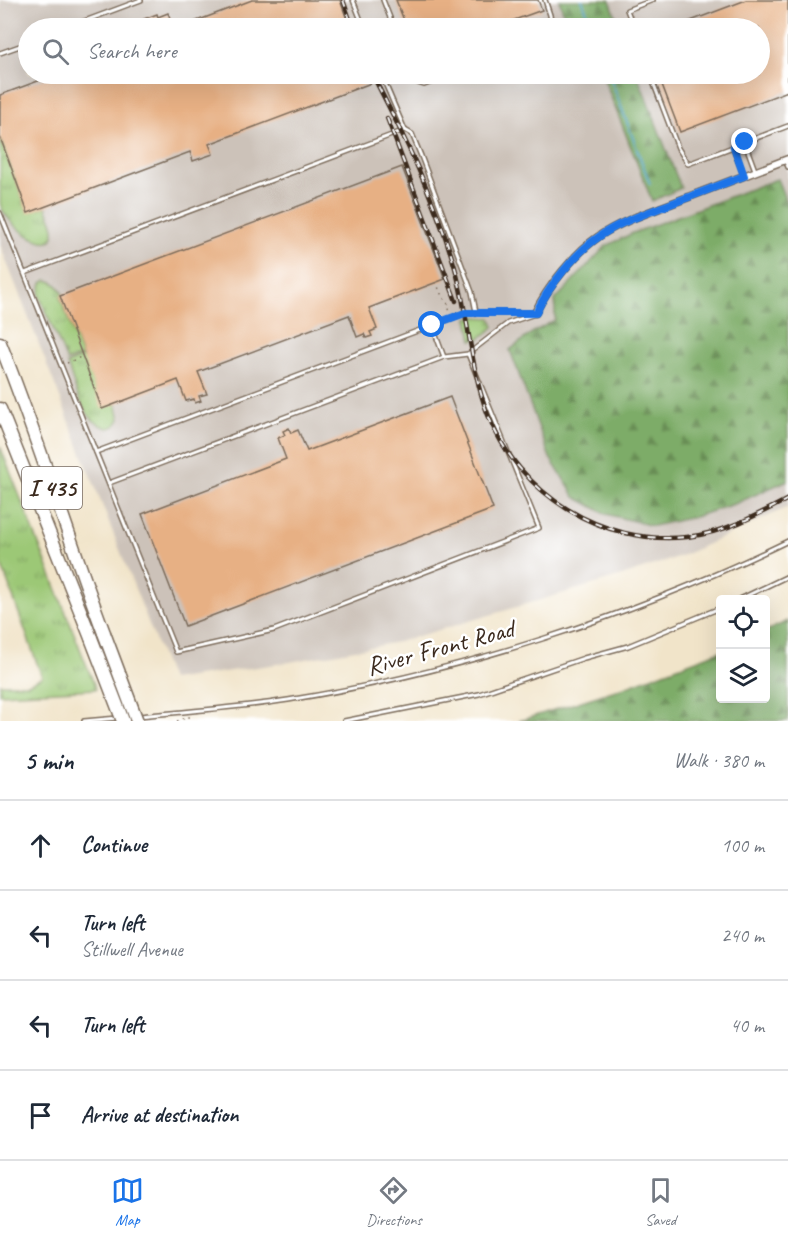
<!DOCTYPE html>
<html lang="en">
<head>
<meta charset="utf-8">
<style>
	body { margin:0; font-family:Caveat,sans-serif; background:#f6f6f7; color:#1f2937 }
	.controls { position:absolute; right:18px; bottom:18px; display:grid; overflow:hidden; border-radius:6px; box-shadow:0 6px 24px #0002 }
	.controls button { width:54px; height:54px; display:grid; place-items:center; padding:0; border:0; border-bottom:2px solid #e0e1e3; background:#fff; color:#1f2937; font:30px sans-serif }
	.stop { position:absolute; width:18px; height:18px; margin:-14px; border:4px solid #1a73e8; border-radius:50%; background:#fff }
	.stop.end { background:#1a73e8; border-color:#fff; box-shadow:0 2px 6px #0008 }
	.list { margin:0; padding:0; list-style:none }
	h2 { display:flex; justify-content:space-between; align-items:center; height:78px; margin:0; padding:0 24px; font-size:26px }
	h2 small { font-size:20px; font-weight:400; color:#747a83 }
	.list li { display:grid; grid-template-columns:39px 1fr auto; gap:18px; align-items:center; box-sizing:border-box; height:90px; padding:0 24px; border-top:2px solid #e0e1e3 }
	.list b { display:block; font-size:22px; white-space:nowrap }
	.list p { margin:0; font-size:20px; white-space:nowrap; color:#747a83 }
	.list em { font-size:20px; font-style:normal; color:#747a83 }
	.icon { flex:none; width:33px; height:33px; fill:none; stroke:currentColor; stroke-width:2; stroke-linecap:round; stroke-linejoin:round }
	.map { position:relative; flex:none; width:788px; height:721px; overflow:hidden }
	.search { position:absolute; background:#fff; box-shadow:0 6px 24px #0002; left:18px; right:18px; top:18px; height:66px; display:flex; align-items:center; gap:15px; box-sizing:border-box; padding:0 21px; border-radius:33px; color:#747a83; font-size:22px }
	.sheet { height:438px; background:#fff }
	nav { display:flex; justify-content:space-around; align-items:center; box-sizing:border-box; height:84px; border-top:2px solid #e0e1e3; background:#fff; font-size:16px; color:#747a83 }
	nav a { display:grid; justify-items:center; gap:3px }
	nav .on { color:#1a73e8 }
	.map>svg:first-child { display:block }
</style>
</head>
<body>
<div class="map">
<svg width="788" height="721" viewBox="0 0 788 721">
	<defs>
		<pattern id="grass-tufts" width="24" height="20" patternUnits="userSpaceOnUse" patternTransform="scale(1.5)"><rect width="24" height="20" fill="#9cc876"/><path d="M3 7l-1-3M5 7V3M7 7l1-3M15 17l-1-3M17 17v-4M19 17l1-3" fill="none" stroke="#80a360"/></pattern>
		<pattern id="forest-firs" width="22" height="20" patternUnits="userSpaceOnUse" patternTransform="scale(1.5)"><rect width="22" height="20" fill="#7dac67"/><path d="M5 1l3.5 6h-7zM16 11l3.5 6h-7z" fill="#688c54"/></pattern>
	</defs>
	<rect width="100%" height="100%" fill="#fff"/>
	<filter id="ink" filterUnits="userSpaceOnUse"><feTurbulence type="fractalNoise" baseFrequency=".0167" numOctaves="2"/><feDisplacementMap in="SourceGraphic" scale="12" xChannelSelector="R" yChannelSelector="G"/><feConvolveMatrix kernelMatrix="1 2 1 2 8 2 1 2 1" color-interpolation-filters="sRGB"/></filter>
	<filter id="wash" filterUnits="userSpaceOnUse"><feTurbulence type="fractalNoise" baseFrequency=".008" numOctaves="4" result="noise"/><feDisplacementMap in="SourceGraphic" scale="24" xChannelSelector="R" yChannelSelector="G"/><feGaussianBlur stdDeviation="1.35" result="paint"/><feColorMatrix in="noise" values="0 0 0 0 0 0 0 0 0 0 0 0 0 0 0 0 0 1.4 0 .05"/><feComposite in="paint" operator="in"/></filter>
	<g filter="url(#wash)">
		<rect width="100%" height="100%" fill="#f1e4c9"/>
		<path fill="#ccc2b9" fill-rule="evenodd" d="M0 0H788V507L686 554 622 576 398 642 290 662 171 680 0 245ZM28 28H760V74H28Z"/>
		<g fill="url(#grass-tufts)" stroke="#6c794a" stroke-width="1.5">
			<path d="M0 137 28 212 46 206C48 213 53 221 54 228 58 261 4 226 0 203 0 184 0 158 0 137Z"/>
			<path d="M46 280C55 281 60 287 63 295L60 297 82 356 67 361 39 295 42 283Z"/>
			<path d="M475 317 491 318 494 327 480 338 472 340 468 318Z"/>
			<path d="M83 357 116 403 120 419C117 425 113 430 105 427 81 420 75 384 67 364Z"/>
			<path d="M0 446 96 689 0 694V684H28L42 677 0 561Z"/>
		</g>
		<g fill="url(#forest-firs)" stroke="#5c6b42" stroke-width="1.5">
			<path d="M559 0H610L620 28H569Z"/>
			<path d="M602 74H637L681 188 652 201Z"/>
			<path d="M777 179 788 206V480L737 503 694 517 653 526 606 514 575 497 550 458 510 350 532 333 555 320V300L606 246 633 233Z"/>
			<path d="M788 621V721H519L619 689 720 651V698H766V631Z"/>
		</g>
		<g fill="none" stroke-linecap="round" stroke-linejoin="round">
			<g stroke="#4fa4cb" stroke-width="2">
				<path d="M582 0 593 28"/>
				<path d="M609 74 650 184"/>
			</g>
		</g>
		<g id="blocks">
			<g fill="#e7b084">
				<path d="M252 0H340L350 28H178Z"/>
				<path d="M396 0H538L542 10 492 28H407Z"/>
				<path d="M746 0H788V91L680 132 658 74H759V28H672Z"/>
				<path d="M168 13 174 28H129L145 22 144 19 157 14 158 17Z"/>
				<path d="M57 74H367L371 83 209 144 213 154 193 161 190 152 28 213 0 137V95Z"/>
				<path d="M402 167 445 279 369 308 377 329 370 332 372 336 366 338 364 334 357 337 349 315 198 372 207 394 199 396 201 401 195 403 194 399 186 401 178 380 102 409 60 296Z"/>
				<path d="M450 397 493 509 185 626 142 514 286 459 278 438 285 435 283 431 289 428 291 433 298 430 307 451Z"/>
			</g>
		</g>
	</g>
	<g filter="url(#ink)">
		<use href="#blocks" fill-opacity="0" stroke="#7b6b5a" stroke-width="1.5"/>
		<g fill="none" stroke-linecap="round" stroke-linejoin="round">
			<defs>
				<g id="lane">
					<path d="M353 0 364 28"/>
					<path d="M383 0 394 28"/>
					<path d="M545 0 550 15 552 28"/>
					<path d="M66 28 141 0"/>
					<path d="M634 28 627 10 653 0"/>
					<path d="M0 53 28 43"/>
					<path d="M381 74 405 130"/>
					<path d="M411 74 418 83 424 85 453 74"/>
					<path d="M650 74 678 148 688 164 788 126"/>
					<path d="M745 143 755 170"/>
					<path d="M733 147 744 176"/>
					<path d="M785 160 788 167"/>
					<path d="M0 213 176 652 274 630 539 528 468 354 508 323 535 314"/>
					<path d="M25 273 405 130 412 134 421 156 472 292 476 312"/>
					<path d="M432 325 444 357"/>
					<path d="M96 452 465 313H534"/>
					<path d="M109 483 444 357 468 354"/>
					<path d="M738 600 788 576"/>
					<path d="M139 716C188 711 239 708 288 700 460 672 631 617 788 541"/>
					<path d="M84 721 118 718"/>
					<path d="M344 721 479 694 584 658 628 646 720 608"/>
				</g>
				<path id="street" d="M535 313C547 288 575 253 598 237 610 228 623 223 636 217L788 159"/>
				<g id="highway">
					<path d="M0 343C38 438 68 537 104 633"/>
					<path d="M0 409 91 638"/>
				</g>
			</defs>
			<use href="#lane" stroke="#7b6b5a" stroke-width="6"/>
			<use href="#street" stroke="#7b6b5a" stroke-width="9"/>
			<use href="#highway" stroke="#7b6b5a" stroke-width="15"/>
			<g stroke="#7b6b5a" stroke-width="1.5" stroke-dasharray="1.5 4.5" stroke-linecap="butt">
				<path d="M436 282 442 296 448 304 450 313"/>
				<path d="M67 363 83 356"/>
				<path d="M177 721 192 716"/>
			</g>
			<use href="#lane" stroke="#fff" stroke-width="3"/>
			<use href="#street" stroke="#fff" stroke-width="6"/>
			<use href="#highway" stroke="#fff" stroke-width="12"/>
			<defs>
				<g id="rail">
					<path d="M343 0 353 28"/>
					<path d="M372 74C403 134 433 195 453 261 469 311 469 366 488 415 519 494 602 546 687 537 723 533 756 516 788 499"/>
					<path d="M387 118 456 301"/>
				</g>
			</defs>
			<use href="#rail" stroke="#3b2a1e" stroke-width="4.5"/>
			<use href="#rail" stroke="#fff" stroke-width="2" stroke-dasharray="7" stroke-linecap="butt"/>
			<defs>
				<g id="highway-bridge">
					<path d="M104 633 137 721"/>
					<path d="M91 638 123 721"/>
				</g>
			</defs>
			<use href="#highway-bridge" stroke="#7b6b5a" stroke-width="15" stroke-linecap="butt"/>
			<use href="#highway-bridge" stroke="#fff" stroke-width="12"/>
		</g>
	</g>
	<g fill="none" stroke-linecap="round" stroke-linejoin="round" filter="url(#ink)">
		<path stroke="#1a73e8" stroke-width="8" d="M432 325 465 313H536C548 287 576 252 600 236 619 223 641 215 662 207 690 197 717 186 744 176L734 147 745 142"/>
	</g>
	<g text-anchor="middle" stroke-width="5" stroke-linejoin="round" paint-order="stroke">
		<rect fill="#fff" stroke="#766a62" stroke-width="1.5" x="22" y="467" width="60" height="42" rx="4.5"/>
		<g font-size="24" font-weight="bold" fill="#3b2a1e">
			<text x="52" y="496">I 435</text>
		</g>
		<g font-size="26" fill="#3b2a1e" stroke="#fff">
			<text transform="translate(440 647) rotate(-15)" y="9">River Front Road</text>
		</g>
	</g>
</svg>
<div class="controls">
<button><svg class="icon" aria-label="locate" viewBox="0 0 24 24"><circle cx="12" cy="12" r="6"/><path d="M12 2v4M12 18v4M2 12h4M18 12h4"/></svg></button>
<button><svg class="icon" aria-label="layers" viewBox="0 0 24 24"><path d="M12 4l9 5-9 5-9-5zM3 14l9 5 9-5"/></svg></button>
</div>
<div class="stop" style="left:432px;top:325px"></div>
<div class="stop end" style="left:745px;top:142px"></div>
<div class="search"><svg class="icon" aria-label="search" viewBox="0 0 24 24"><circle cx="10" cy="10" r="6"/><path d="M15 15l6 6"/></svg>Search here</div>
</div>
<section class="sheet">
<h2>5 min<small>Walk · 380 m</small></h2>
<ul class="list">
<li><svg class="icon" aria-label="ahead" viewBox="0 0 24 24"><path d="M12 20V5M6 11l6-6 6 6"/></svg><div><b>Continue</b></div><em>100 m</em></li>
<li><svg class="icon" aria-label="left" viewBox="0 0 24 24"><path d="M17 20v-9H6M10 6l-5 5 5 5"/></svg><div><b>Turn left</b><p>Stillwell Avenue</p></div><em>240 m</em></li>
<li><svg class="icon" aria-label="left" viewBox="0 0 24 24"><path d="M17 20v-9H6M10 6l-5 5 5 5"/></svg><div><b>Turn left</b></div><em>40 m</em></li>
<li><svg class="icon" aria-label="arrive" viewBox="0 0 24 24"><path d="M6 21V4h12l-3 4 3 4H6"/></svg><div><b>Arrive at destination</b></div></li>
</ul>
</section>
<nav>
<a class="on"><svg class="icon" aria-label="map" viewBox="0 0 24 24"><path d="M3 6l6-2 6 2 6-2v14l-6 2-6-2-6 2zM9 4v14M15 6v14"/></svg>Map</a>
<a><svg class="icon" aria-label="directions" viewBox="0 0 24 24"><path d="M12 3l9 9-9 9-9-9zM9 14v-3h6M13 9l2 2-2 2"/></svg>Directions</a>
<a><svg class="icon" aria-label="saved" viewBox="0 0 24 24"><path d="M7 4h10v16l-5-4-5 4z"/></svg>Saved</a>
</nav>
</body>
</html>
